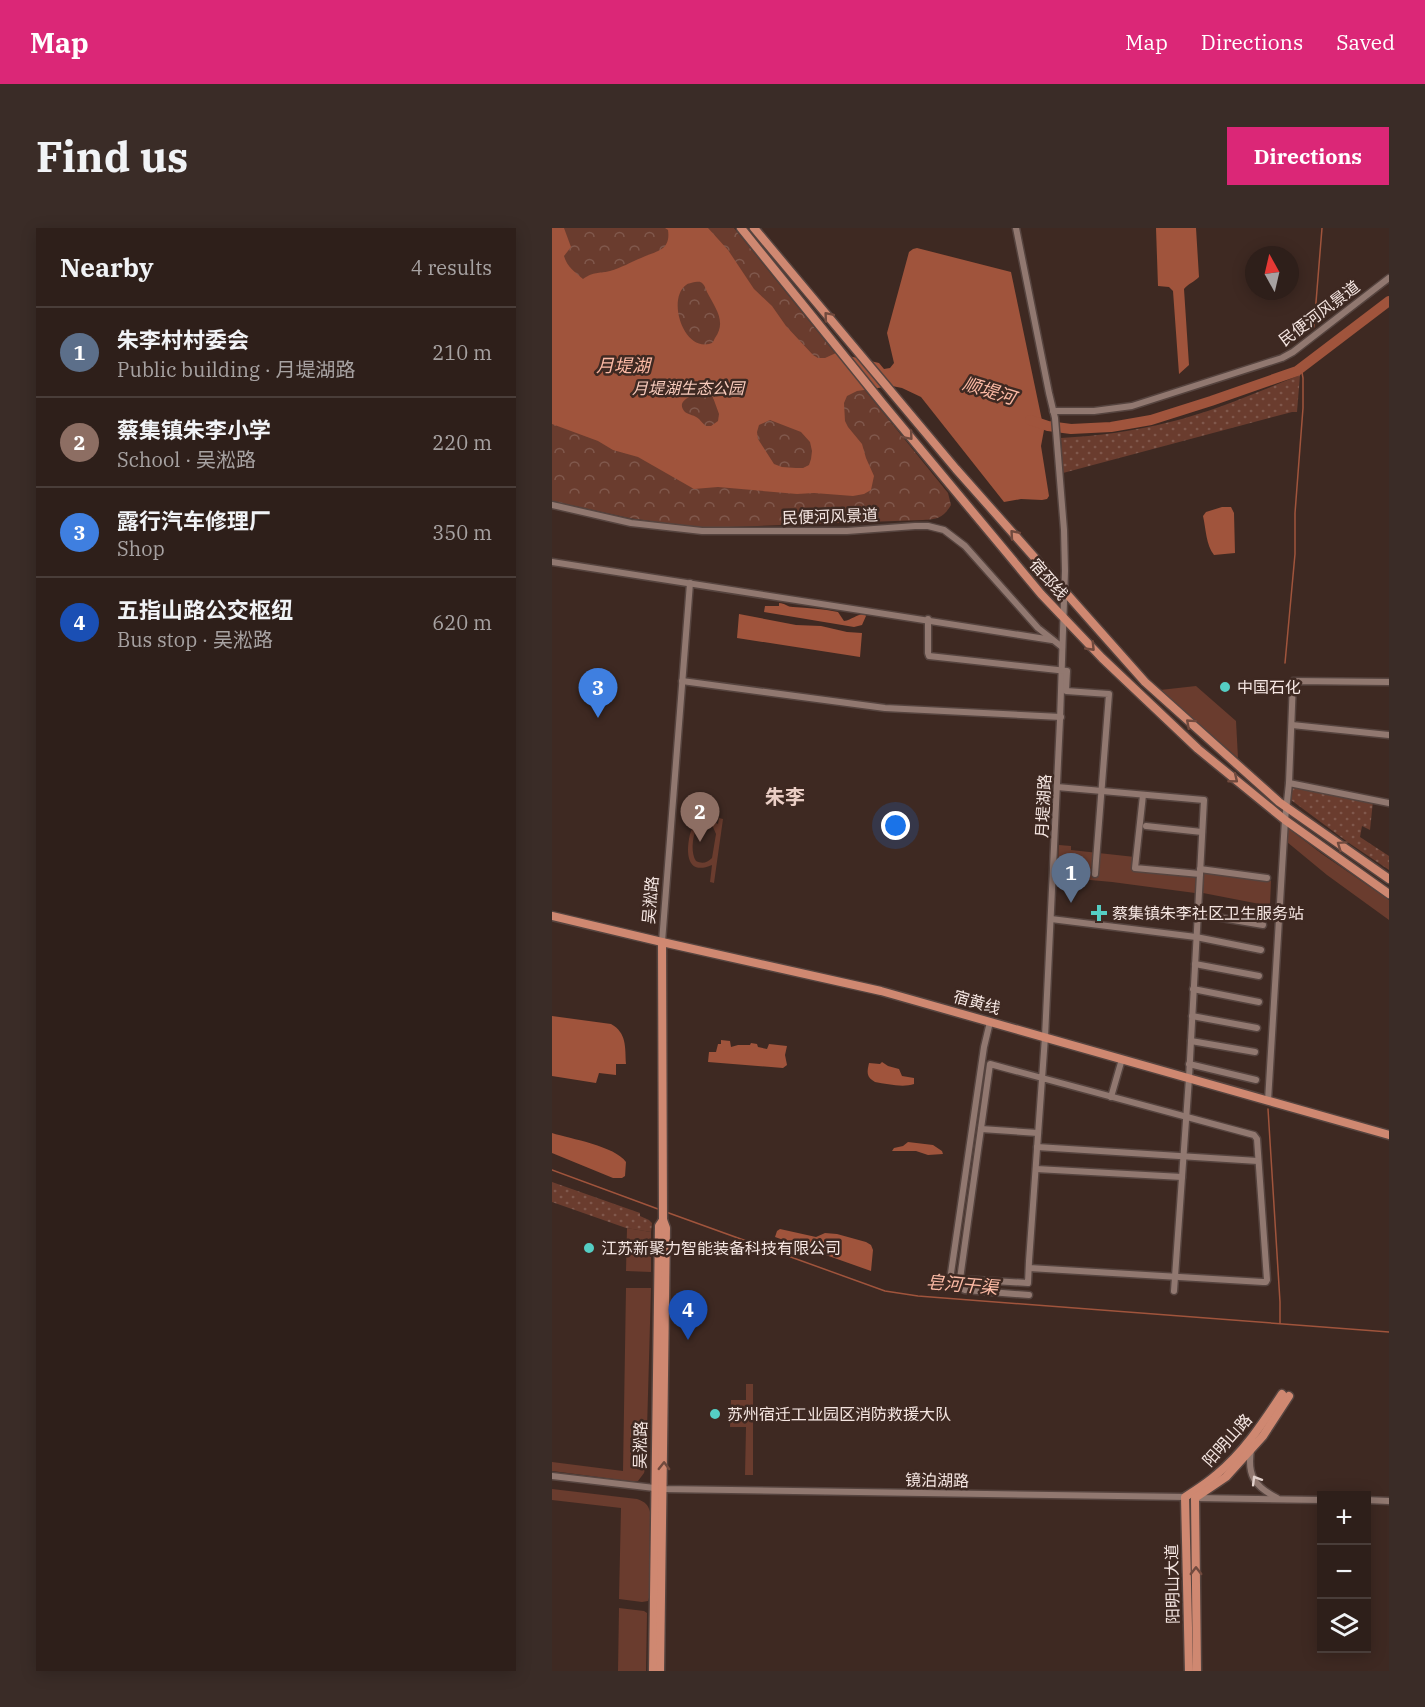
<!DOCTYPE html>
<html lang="en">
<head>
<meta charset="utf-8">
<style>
	body { margin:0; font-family:"IBM Plex Serif","Noto Sans SC",serif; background:#3a2c27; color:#f1f3f6 }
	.controls { position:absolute; right:18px; bottom:18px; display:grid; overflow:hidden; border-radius:0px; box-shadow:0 3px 15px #0003 }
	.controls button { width:54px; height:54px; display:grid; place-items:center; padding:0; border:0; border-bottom:2px solid #493d39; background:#2e1f1a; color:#f1f3f6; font:30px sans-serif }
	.compass { position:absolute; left:693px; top:18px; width:54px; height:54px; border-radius:50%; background:#2e1f1a; box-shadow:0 3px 15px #0003; rotate:352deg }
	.you { position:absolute; left:344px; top:598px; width:21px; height:21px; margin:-15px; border:4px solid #fff; border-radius:50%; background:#1a73e8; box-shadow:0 0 0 9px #1a73e833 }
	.badge { display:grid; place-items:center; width:39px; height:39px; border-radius:50%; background:#db2777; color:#fff; font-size:20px; font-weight:700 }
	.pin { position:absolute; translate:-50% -50px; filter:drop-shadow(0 2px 3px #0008) }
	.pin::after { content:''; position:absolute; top:32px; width:21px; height:18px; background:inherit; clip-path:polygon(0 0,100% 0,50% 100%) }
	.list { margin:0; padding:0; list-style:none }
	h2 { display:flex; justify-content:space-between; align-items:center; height:78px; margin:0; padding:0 24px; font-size:26px }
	h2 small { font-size:20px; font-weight:400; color:#a7a2a2 }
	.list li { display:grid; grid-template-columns:39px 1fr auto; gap:18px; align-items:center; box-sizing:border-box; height:90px; padding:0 24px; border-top:2px solid #493d39 }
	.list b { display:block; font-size:22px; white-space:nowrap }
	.list p { margin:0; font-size:20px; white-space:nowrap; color:#a7a2a2 }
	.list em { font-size:20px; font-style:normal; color:#a7a2a2 }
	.icon { flex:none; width:33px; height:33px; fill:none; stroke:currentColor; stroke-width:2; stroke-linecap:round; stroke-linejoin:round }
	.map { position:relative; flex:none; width:837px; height:1443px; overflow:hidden; border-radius:0px }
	header { display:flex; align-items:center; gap:36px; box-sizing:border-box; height:84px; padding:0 30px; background:#db2777; color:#fff }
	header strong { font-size:28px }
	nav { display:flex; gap:33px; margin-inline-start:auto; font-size:21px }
	.intro { display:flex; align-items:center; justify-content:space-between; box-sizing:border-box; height:144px; padding:0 36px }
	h1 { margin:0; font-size:42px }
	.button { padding:15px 27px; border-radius:0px; background:#db2777; color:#fff; font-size:21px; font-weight:700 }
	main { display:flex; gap:36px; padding:0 36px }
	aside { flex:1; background:#2e1f1a; border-radius:0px; box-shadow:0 3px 15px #0003 }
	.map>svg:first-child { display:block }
</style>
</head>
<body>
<header>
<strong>Map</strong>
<nav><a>Map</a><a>Directions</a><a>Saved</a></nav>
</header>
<div class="intro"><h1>Find us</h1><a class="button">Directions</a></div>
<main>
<aside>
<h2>Nearby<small>4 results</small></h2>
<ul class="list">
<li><span class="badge" style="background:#5c6f8a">1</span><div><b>朱李村村委会</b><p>Public building · 月堤湖路</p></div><em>210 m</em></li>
<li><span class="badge" style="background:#8d6e63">2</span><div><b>蔡集镇朱李小学</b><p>School · 吴淞路</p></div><em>220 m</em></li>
<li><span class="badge" style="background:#3f7fe0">3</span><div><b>露行汽车修理厂</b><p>Shop</p></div><em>350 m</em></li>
<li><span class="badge" style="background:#1a4fb4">4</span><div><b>五指山路公交枢纽</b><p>Bus stop · 吴淞路</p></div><em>620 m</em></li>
</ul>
</aside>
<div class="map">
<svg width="837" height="1443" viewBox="0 0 837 1443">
	<defs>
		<pattern id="forest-crowns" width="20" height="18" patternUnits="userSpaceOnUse" patternTransform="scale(1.5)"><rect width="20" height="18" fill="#6a3c2e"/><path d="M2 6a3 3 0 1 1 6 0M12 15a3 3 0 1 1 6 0" fill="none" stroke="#80584c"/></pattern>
		<pattern id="garden-dots" width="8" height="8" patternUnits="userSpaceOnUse" patternTransform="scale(1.5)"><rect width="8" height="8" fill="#6a3c2e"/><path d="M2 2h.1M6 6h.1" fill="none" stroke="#80584c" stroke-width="1.8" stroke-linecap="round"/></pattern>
	</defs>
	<rect width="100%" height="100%" fill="#3e2922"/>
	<g fill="#6a3c2e" fill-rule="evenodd">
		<path d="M644 458 684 493 686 530 608 462Z"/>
		<path d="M167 590 171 591 162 655 158 654 160 637C137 647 134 629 137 611 140 594 149 585 166 596ZM152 596 161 599 164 606 160 630C155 635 150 636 144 633 139 626 140 610 144 602 146 598 149 598 152 596Z"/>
		<path d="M736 600 770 626 837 672V692L775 647 735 614Z"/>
		<path d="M507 617 519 618V622L583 629 582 641 644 648V663L643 665 560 654 505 649Z"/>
		<path d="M652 644 719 653 718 678 651 665Z"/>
		<path d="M75 1000 99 1004V1044L74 1043Z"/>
		<path d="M74 1060H99L94 1237 92 1245 86 1253H77L0 1243V1234L71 1243Z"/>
		<path d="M194 1156H201V1247H193L194 1199H178L179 1172H194Z"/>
		<path d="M0 1261 85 1271C93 1274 96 1276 98 1284L97 1370 96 1373 90 1374 67 1371 69 1280 0 1272Z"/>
		<path d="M67 1380 92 1383 95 1385 94 1443H66Z"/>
	</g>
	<path fill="url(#forest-crowns)" d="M0 0H182L396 265 399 277C391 290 386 291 371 292L148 300 77 290 0 273Z"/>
	<g fill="url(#garden-dots)">
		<path d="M748 147 745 184H740L511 245 509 210C546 208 582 203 618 194 662 183 706 164 748 147Z"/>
		<path d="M741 557 821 573 818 602 810 598 808 609 837 628V642L797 615 739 572Z"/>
		<path d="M0 954 88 985V988L97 992 100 995 99 1004 74 1000 0 974Z"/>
	</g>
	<g fill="#a0543c" fill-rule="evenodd">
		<path d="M0 0H12L19 19 12 28C15 39 23 44 31 51 43 43 45 46 58 43 69 40 79 34 89 30 104 23 119 23 116 2L113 0H156L176 22 202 61 220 78 234 98 261 127 266 130H273L284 125 327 135 332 141 338 140 342 135 335 105 357 24 361 21 365 20 459 44 492 202 489 218 497 268 495 271 490 272 469 271 452 274 369 169 350 160 340 158 305 163 295 168 292 175 293 193 296 199 310 216 314 230 322 248 319 262 312 266 301 268 262 265 245 266 166 259 142 261 86 229 61 222 46 213 0 196ZM143 54C147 54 148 53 151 56 153 58 154 62 155 64 163 80 175 93 163 110 161 114 161 115 157 116 131 122 115 71 134 57 136 55 140 55 143 54ZM154 164H159L167 186 166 193 159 198H154C151 196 149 193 147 191 143 187 137 187 133 184 121 171 147 165 154 164ZM218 192 249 204 258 214 260 223 259 231 257 237 251 240H244L230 239 222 236 206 211 205 204 207 197Z"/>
		<path d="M604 0H644L647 49C642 54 636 56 632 61L637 137 627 146 621 63 617 59 606 58Z"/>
		<path d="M670 279H679L682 285 683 325 662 327C654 317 654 301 651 288L654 284Z"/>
		<path d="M227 375C233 375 235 379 241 379 256 380 271 381 286 384L292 393C300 392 304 386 313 386L314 388 310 397 302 399 212 384 213 378H227Z"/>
		<path d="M187 386 244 397 269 398 295 404 310 405 308 429 185 410Z"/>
		<path d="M0 788 59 796C75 805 73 819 74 836H64V847L47 845 44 855 0 848Z"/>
		<path d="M169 812 178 813 179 819 186 817H198L199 815 205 816 206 819 215 821 217 816 235 818 233 827 235 837 231 840 156 834 157 824H164L166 816H169Z"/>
		<path d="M330 834 336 838 347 841 350 848 362 850V856C351 860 335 856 323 854 314 849 315 844 317 835L328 836Z"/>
		<path d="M0 905C19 911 63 918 74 934L73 948 70 950H61L0 925Z"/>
		<path d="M356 914 381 917 390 923 391 926 376 927 364 923H340L342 920 351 918Z"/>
		<path d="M228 1001 264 1009 273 1005 285 1006 314 1014 319 1017 321 1022 319 1043 223 1009 225 1003Z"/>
	</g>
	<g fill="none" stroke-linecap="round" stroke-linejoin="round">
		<g stroke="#a0543c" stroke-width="1.5">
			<path d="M762 99 770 0"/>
			<path d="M733 435 743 326V285L751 180V150L749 139"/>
			<path d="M716 881 728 1074V1095"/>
			<path d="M0 942 106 981"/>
			<path d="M114 984 333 1063 366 1068 837 1104"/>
		</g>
		<path stroke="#a0543c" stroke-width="10" d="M478 192 496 198 519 201 559 199 599 192 659 173 745 143 837 73"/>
		<defs>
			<g id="minor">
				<path d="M464 0 497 165 503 190 512 302 513 343 508 492 493 809C487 884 483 958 477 1033L476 1055 408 1051 438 836C526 860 614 884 702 907L705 911 715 1052 714 1054H711L477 1040"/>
				<path d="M501 183H542L580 178 730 130 741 124 837 50"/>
				<path d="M0 277 79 295 150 303H295L363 298H376L392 302 413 318 486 400 510 419"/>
				<path d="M0 334 500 412"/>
				<path d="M376 391V425L377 428 515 443 514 463 557 466 543 646"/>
				<path d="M130 453 333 480 509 489"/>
				<path d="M740 497 837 507"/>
				<path d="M737 555 837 575"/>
				<path d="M505 559 652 572 637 850 622 1063"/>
				<path d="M591 567 583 640 648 646"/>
				<path d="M594 598 650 604"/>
				<path d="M648 641 715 650"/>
				<path d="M646 686 711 697"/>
				<path d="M499 691 644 709 709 722"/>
				<path d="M110 714 138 355"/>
				<path d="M643 736 707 748"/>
				<path d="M641 761 707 774"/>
				<path d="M640 788 705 800"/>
				<path d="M438 794 432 819 399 1045C400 1055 403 1058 413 1062L477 1067"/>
				<path d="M639 813 703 824"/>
				<path d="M637 836 704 852"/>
				<path d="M559 869 570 831"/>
				<path d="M716 873 733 592 737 555 741 453 837 454"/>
				<path d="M429 901 486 905"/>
				<path d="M485 919 706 933"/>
				<path d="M484 941 630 949"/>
				<path d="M699 1222C695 1247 702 1258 725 1270"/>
				<path d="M0 1248 111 1261 635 1269"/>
				<path d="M645 1270 770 1272"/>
				<path d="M814 1272 837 1273"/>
			</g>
			<g id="major">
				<path d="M189 0 331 176 489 366 550 430 646 521 733 592 837 666"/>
				<path d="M202 0 404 241 593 454 727 574 837 651"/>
				<path d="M0 688 110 714 329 763 837 907"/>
				<path d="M101 1443 107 998 111 992"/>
				<path d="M108 1443 114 1000 111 992 110 714"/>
				<path d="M637 1443 633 1269C644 1262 655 1255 664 1247 691 1225 711 1195 730 1166"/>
				<path d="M645 1443 643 1270 674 1249 711 1208 737 1168"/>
			</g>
		</defs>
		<use href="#minor" stroke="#56443f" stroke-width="9"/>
		<use href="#major" stroke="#56443f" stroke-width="11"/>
		<use href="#minor" stroke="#917870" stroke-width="6"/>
		<use href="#major" stroke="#cf8871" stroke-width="8"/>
	</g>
	<defs><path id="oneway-chevron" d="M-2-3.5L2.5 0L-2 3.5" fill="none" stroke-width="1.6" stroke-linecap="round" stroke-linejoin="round" transform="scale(1.5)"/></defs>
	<g stroke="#714a3e">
		<use href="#oneway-chevron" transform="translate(276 88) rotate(-130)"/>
		<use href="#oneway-chevron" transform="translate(357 208) rotate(50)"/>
		<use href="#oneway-chevron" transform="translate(462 306) rotate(-131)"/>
		<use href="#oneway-chevron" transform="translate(539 419) rotate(46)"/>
		<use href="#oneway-chevron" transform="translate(638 495) rotate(-138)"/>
		<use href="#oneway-chevron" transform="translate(682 551) rotate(39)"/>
		<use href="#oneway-chevron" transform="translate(789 617) rotate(-145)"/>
		<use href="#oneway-chevron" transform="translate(112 1238) rotate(-89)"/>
		<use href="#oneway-chevron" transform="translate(644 1343) rotate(-90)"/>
	</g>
	<use stroke="#e1d0cb" href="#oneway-chevron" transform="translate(704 1252) rotate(-121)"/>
	<g fill="#55cec4" stroke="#3e2922" stroke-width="2">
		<circle cx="673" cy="459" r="6"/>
		<path d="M544 676h6v6h6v6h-6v6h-6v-6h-6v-6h6z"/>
		<circle cx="37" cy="1020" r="6"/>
		<circle cx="163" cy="1186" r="6"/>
	</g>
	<g text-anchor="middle" stroke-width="5" stroke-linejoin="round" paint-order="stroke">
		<g font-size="16" fill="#f5e6e2" stroke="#3e2922">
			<text transform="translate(767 85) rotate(-37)" y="6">民便河风景道</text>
			<text transform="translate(278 288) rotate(-2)" y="6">民便河风景道</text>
			<text transform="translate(497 351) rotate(49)" y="6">宿邳线</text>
			<text transform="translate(491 578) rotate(-87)" y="6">月堤湖路</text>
			<text transform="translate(98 672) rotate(-85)" y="6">吴淞路</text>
			<text transform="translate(425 774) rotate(16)" y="6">宿黄线</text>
			<text transform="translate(675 1212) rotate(-48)" y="6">阳明山路</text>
			<text transform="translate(88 1217) rotate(-89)" y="6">吴淞路</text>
			<text transform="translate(385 1252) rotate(1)" y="6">镜泊湖路</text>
			<text transform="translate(620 1356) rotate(-91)" y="6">阳明山大道</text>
		</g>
		<g font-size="16" font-style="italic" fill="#f8cbbc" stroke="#3e2922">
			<text x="136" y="166">月堤湖生态公园</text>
		</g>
		<g font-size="16" fill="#f5e6e2" stroke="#3e2922" text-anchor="start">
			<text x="685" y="465">中国石化</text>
			<text x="560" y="691">蔡集镇朱李社区卫生服务站</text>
			<text x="49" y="1026">江苏新聚力智能装备科技有限公司</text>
			<text x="175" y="1192">苏州宿迁工业园区消防救援大队</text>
		</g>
		<g font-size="18" font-style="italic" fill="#fbb9a4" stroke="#3e2922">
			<text x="71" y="144">月堤湖</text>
			<text transform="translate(437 163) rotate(17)" y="6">顺堤河</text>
			<text transform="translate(410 1057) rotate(5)" y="6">皂河干渠</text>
		</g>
		<g font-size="20" font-weight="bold" fill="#eacec5" stroke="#3e2922">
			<text x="233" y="576">朱李</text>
		</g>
	</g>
</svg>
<div class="controls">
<button>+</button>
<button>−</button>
<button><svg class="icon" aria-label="layers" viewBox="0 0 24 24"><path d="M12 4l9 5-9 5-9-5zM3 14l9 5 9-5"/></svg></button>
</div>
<svg class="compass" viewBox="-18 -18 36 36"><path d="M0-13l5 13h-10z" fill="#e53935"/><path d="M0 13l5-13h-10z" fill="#a7a2a2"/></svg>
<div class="you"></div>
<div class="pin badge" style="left:519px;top:675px;background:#5c6f8a">1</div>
<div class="pin badge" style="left:148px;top:614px;background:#8d6e63">2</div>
<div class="pin badge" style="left:46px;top:490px;background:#3f7fe0">3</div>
<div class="pin badge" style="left:136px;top:1112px;background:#1a4fb4">4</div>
</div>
</main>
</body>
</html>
